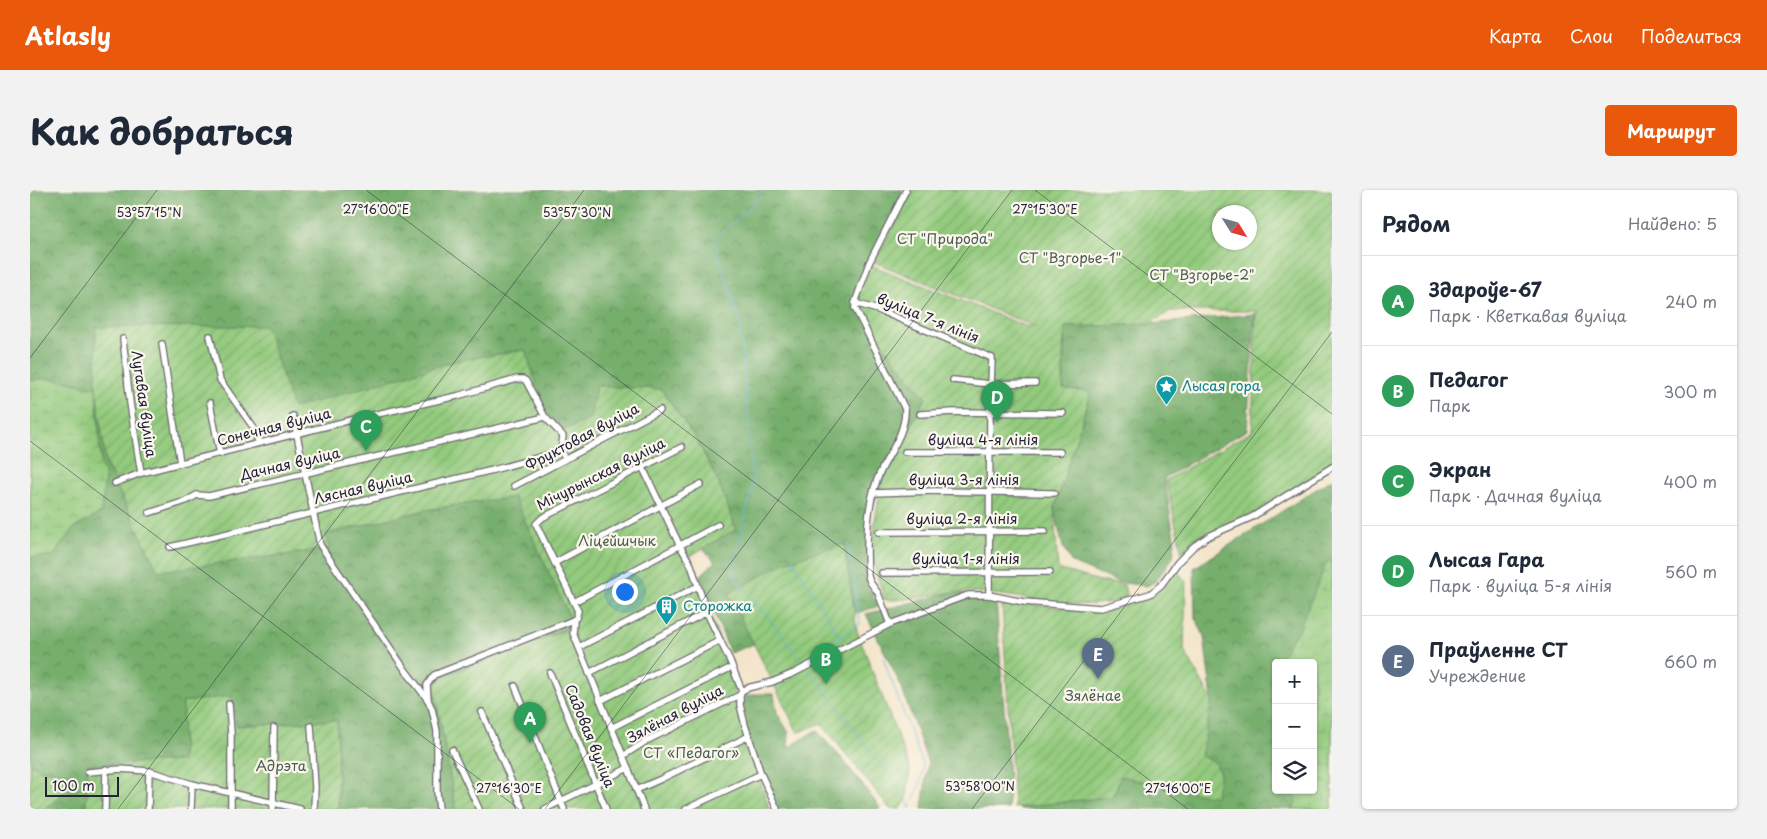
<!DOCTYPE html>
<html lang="ru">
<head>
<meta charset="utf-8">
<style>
	body { margin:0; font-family:"Playpen Sans",sans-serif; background:#f2f2f3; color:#1f2937 }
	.controls { position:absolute; right:15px; bottom:15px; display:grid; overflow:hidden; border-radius:5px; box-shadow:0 1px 4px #0004 }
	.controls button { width:45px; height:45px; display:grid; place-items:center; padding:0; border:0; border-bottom:1px solid #e0e1e3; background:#fff; color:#1f2937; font:25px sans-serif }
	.compass { position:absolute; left:1182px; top:15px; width:45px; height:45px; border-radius:50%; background:#fff; box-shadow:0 1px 4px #0004; rotate:127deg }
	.scale { position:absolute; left:15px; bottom:12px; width:74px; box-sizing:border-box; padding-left:5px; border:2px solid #22223b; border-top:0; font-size:14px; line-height:18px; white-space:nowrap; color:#22223b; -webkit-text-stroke:4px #fbf7ec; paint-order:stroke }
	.you { position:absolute; left:594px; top:401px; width:18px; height:18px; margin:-12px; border:4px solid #fff; border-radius:50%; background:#1a73e8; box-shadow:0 0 0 8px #1a73e833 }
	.badge { display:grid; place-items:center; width:32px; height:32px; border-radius:50%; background:#ea580c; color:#fff; font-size:16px; font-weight:700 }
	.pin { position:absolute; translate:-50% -41px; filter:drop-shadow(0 1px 2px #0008) }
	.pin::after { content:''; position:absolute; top:26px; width:18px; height:15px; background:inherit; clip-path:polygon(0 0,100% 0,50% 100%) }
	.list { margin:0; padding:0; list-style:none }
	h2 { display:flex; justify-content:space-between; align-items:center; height:65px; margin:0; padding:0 20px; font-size:21px }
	h2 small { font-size:16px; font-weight:400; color:#747a83 }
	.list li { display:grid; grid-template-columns:32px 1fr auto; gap:15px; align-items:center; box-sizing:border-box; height:90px; padding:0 20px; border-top:1px solid #e0e1e3 }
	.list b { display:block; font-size:19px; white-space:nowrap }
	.list p { margin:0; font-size:16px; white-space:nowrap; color:#747a83 }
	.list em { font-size:16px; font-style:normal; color:#747a83 }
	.icon { flex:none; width:28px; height:28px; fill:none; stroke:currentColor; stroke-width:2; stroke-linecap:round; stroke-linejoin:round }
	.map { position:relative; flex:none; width:1302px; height:619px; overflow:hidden; border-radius:5px }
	header { display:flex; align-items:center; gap:30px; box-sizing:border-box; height:70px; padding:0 25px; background:#ea580c; color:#fff }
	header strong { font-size:24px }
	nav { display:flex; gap:28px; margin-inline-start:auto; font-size:18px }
	.intro { display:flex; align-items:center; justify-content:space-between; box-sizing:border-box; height:120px; padding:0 30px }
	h1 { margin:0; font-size:35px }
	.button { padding:12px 22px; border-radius:5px; background:#ea580c; color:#fff; font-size:18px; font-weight:700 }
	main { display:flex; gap:30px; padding:0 30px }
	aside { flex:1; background:#fff; border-radius:5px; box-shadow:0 1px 4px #0004 }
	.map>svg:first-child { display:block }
</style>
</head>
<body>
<header>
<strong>Atlasly</strong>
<nav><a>Карта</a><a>Слои</a><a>Поделиться</a></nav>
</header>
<div class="intro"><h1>Как добраться</h1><a class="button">Маршрут</a></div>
<main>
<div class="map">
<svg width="1302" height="619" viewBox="0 0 1302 619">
	<defs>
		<pattern id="forest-crowns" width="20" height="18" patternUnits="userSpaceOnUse" patternTransform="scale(1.25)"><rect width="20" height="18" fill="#76ae6c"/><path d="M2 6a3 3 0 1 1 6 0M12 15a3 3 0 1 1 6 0" fill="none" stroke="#608d5a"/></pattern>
		<pattern id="wetland-marsh" width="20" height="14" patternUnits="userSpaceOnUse" patternTransform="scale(1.25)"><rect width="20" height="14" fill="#93ca7d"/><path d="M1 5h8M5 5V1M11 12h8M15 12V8" fill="none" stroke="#7ead6d"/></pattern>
		<pattern id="garden-furrows" width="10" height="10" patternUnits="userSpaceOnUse" patternTransform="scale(1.25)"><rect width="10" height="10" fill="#93ca7d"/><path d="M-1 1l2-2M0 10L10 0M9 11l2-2" fill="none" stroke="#7ead6d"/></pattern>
	</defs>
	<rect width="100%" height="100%" fill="#fbf7ec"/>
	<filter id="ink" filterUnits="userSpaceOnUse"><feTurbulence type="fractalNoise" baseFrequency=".02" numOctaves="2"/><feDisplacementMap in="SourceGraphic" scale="10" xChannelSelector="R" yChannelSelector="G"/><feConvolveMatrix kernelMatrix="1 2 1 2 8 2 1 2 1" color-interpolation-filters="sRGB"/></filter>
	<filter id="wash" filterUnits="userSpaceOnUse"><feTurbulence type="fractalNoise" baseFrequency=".0096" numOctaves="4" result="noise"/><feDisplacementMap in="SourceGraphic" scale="20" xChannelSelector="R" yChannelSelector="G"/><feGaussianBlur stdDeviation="1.12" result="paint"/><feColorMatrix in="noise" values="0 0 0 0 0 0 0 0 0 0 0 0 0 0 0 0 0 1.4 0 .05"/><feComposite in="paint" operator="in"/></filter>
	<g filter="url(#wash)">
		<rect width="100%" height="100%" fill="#f3e5ca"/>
		<g fill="url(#forest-crowns)" stroke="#4c6854" fill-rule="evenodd">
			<path d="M0 0H873L822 116 896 207 838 324 836 394 849 416 823 424 699 404 724 454 700 463 670 386 685 372 673 358 706 339 686 287 666 249 631 199 534 240 516 222 494 160 425 171 76 274 128 381 299 359 296 344 400 319 484 307 544 437 538 438 403 490 426 619H308L307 530 207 536 201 506 153 512 152 571 58 575 56 619H15L38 599 43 584 11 580 0 573Z"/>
			<path d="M1225 124 1217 240 1134 288 1145 353 1143 367 1126 391 1117 396 1087 392 1042 373 1033 357 1024 320 1061 202 1033 199 1035 137 1120 134Z"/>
			<path d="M1302 289V619H989V617L1083 606 1091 586 1124 594 1122 604 1132 595 1185 573 1171 566 1182 510 1174 446 1165 426 1164 378ZM1246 473H1283V600H1246Z"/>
			<path d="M923 402 966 410 979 587 978 619H892L898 573 871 496 836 424Z"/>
			<path d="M729 504H744L747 523 759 543 758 558 786 540 814 571 851 619H748L717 547 713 507Z"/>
		</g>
		<g fill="url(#wetland-marsh)" stroke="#5a765c">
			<path d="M18 188 66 198 71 273 75 288 71 323 44 338 23 366 0 367V191Z"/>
			<path d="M1302 370V619H1263L1266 613 1264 600H1283V473H1247L1270 437 1296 374Z"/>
		</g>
		<g fill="url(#garden-furrows)" stroke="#5a765c" fill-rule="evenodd">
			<path d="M883 0H1302V274L1228 321C1217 327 1205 330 1195 335 1179 343 1166 352 1152 364L1136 290 1222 241 1226 121H1140L1120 134 1035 137 1033 160V199L1061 202 1024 320 1028 379 1070 391 1094 395 1097 408C1046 425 990 403 938 402 911 401 884 411 855 410L842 371 845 331 851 294 869 257 896 208 822 116 836 73 985 132 995 136 1006 137 844 72ZM1190 22H1220V52H1190Z"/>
			<path d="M236 136 263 218 425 171 495 160 516 222 534 240 560 229 566 196 631 199 666 249 686 287 706 339 660 366 700 480 715 547 730 587 739 619H426L403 490 544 437 484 307 400 319 296 344 299 359 128 381 76 274 66 198V137Z"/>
			<path d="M814 354 827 441 880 578 877 609 870 619H860L791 533 768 543 699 404 755 372Z"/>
			<path d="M1146 379 1156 392 1154 460 1182 510 1171 566 1186 573 1190 585 1185 607 1132 595 1130 606 1122 605 1123 594 1091 586 1083 606 984 618 972 412 1074 421 1115 409 1122 406 1138 393Z"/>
			<path d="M201 506 207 536 307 530 308 619H56L58 575 152 571 153 512Z"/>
			<path d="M0 573 11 580 43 584 38 599 15 619H0Z"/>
		</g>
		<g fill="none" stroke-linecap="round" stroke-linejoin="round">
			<g stroke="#5eb5db" stroke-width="1">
				<path d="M735 0 726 11 684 51 710 133 723 293 702 383 774 473"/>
				<path d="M762 369 810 447"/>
				<path d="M853 468 893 575C893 590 886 604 880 617"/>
				<path d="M772 471 830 434 818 353"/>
				<path d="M779 480 872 603 881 619"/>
			</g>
		</g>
	</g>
	<g filter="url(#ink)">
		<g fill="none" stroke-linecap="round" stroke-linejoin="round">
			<defs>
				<g id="minor">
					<path d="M825 113 851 121 962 168 960 222 959 405"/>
					<path d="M180 146 190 190 223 237 229 253"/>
					<path d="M93 149 100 213 111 283"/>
					<path d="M132 154 150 273"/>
					<path d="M923 190 960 194 1005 193"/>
					<path d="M180 213 190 264"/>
					<path d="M890 224 923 222 1033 223"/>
					<path d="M263 226 290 355 376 481 398 510 402 519 407 541V602L409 619"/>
					<path d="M515 227 533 246 531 261 533 265"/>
					<path d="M875 262H1030"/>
					<path d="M612 276 649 354 661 375 677 423 700 471 712 501"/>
					<path d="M85 293 111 283 325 229 427 206 487 189H493L496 191 515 227 179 306 167 305 156 311 119 323"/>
					<path d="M484 296 630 220"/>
					<path d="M843 303 905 301 1024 303"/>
					<path d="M849 342 1015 341"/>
					<path d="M140 357 463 280 531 261"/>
					<path d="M526 372 671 294"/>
					<path d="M852 383 1020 382"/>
					<path d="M544 412 688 335"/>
					<path d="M860 434 848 403 840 392 838 386C836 356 836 318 847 290 855 267 876 246 875 219L825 118V113L839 73 876 0"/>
					<path d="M549 457 664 398"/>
					<path d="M520 483 576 619"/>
					<path d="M559 483 673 424"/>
					<path d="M485 496 534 619"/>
					<path d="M398 510 397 495 404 485 541 431"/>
					<path d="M570 511 687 452"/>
					<path d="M199 514 201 543V619"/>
					<path d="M452 522 493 619"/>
					<path d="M281 536 285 597 284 619"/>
					<path d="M581 538 698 479"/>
					<path d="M422 560 449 619"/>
					<path d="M593 566 618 550 710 505"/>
					<path d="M598 578 614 619"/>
					<path d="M58 582 90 579 119 581 162 594 270 619"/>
					<path d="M606 600 631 589 719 546"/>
					<path d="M75 619 76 579"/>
					<path d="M118 619 119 581"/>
					<path d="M161 619 162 594"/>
					<path d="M243 619 244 538"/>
					<path d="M515 619 598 578 543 443 544 432 541 431 546 428 548 421 506 334 512 328 652 257"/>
					<path d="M656 619 731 584"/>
					<path d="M747 619 731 584 715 535 710 515V505L712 501 717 498 742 492 764 483 860 434 938 405H959L994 412 1071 418 1120 404 1131 395 1148 372 1164 356 1179 346 1222 327 1302 277"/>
				</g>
			</defs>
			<use href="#minor" stroke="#6b666d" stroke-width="8"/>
			<use href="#minor" stroke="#fff" stroke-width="5.5"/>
		</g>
	</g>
	<path fill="none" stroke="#22223b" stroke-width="1" stroke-opacity="0.45" d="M336 0 1158 619M1005 0 1302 224M0 168 127 0M0 251 489 619M88 619 554 0M515 619 982 0M942 619 1302 142"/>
	<defs>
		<symbol id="sight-pin" viewBox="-11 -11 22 30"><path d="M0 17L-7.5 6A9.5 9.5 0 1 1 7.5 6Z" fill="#0f9aa8" stroke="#fbf7ec"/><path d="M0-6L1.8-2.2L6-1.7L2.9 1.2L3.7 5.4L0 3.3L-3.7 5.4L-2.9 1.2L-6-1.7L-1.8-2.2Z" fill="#fff"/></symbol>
		<symbol id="building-pin" viewBox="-11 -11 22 30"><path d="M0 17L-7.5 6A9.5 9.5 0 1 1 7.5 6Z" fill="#0f9aa8" stroke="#fbf7ec"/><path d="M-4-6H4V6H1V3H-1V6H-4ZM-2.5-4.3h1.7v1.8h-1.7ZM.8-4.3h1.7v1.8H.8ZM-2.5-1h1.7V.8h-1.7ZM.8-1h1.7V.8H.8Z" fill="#fff"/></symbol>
	</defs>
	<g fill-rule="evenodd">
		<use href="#sight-pin" x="1124" y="184" width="25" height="34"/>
		<use href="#building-pin" x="624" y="404" width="25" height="34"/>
	</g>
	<g text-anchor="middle" stroke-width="4.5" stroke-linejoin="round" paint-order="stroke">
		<g font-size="14" fill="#4a5d52" stroke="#fbf7ec">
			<text x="915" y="54">СТ "Природа"</text>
			<text x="1040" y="73">СТ "Взгорье-1"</text>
			<text x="1172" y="90">СТ "Взгорье-2"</text>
			<text x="587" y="356">Ліцейшчык</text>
			<text x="1063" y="511">Зялёнае</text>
			<text x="661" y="568">СТ «Педагог»</text>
			<text x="251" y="581">Адрэта</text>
		</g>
		<g font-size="14" fill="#22223b" stroke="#fbf7ec">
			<text transform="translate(898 128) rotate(22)" y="5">вуліца 7-я лінія</text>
			<text transform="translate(114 214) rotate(82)" y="5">Лугавая вуліца</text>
			<text transform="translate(244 237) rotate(-14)" y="5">Сонечная вуліца</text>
			<text transform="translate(552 247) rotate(-28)" y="5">Фруктовая вуліца</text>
			<text x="953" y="255">вуліца 4-я лінія</text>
			<text transform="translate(260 274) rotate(-13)" y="5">Дачная вуліца</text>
			<text transform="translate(571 284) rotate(-27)" y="5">Мічурынская вуліца</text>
			<text x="934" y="295">вуліца 3-я лінія</text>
			<text transform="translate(333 298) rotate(-13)" y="5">Лясная вуліца</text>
			<text x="932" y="334">вуліца 2-я лінія</text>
			<text x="936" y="374">вуліца 1-я лінія</text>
			<text transform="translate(645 524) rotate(-28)" y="5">Зялёная вуліца</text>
			<text transform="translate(560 546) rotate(68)" y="5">Садовая вуліца</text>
		</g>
		<g font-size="14" fill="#0d838f" stroke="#fbf7ec" text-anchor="start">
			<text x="1152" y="201">Лысая гора</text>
			<text x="653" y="421">Сторожка</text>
		</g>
	</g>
	<g font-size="12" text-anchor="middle" fill="#22223b" stroke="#fbf7ec" stroke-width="4.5" stroke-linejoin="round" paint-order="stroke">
		<text x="1015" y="24">27°15'30"E</text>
		<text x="346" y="24">27°16'00"E</text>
		<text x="119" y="27">53°57'15"N</text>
		<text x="547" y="27">53°57'30"N</text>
		<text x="950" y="601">53°58'00"N</text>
		<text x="479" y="603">27°16'30"E</text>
		<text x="1148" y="603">27°16'00"E</text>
	</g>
</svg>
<div class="controls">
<button>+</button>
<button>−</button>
<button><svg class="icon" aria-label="layers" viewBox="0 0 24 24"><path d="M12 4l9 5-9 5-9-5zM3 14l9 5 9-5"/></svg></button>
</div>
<svg class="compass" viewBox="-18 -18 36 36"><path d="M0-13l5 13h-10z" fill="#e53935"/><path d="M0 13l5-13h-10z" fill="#747a83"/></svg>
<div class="scale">100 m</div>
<div class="you"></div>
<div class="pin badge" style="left:500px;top:553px;background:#2e9e5b">A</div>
<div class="pin badge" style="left:796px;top:494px;background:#2e9e5b">B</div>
<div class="pin badge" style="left:336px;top:261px;background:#2e9e5b">C</div>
<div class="pin badge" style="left:967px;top:232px;background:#2e9e5b">D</div>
<div class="pin badge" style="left:1068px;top:489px;background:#5c6f8a">E</div>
</div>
<aside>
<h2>Рядом<small>Найдено: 5</small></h2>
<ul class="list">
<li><span class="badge" style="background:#2e9e5b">A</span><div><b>Здароўе-67</b><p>Парк · Кветкавая вуліца</p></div><em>240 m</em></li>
<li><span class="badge" style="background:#2e9e5b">B</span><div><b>Педагог</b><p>Парк</p></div><em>300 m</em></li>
<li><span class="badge" style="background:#2e9e5b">C</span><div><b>Экран</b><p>Парк · Дачная вуліца</p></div><em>400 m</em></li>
<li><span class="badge" style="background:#2e9e5b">D</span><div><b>Лысая Гара</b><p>Парк · вуліца 5-я лінія</p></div><em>560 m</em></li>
<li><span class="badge" style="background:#5c6f8a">E</span><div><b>Праўленне СТ</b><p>Учреждение</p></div><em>660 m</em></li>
</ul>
</aside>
</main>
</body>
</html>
